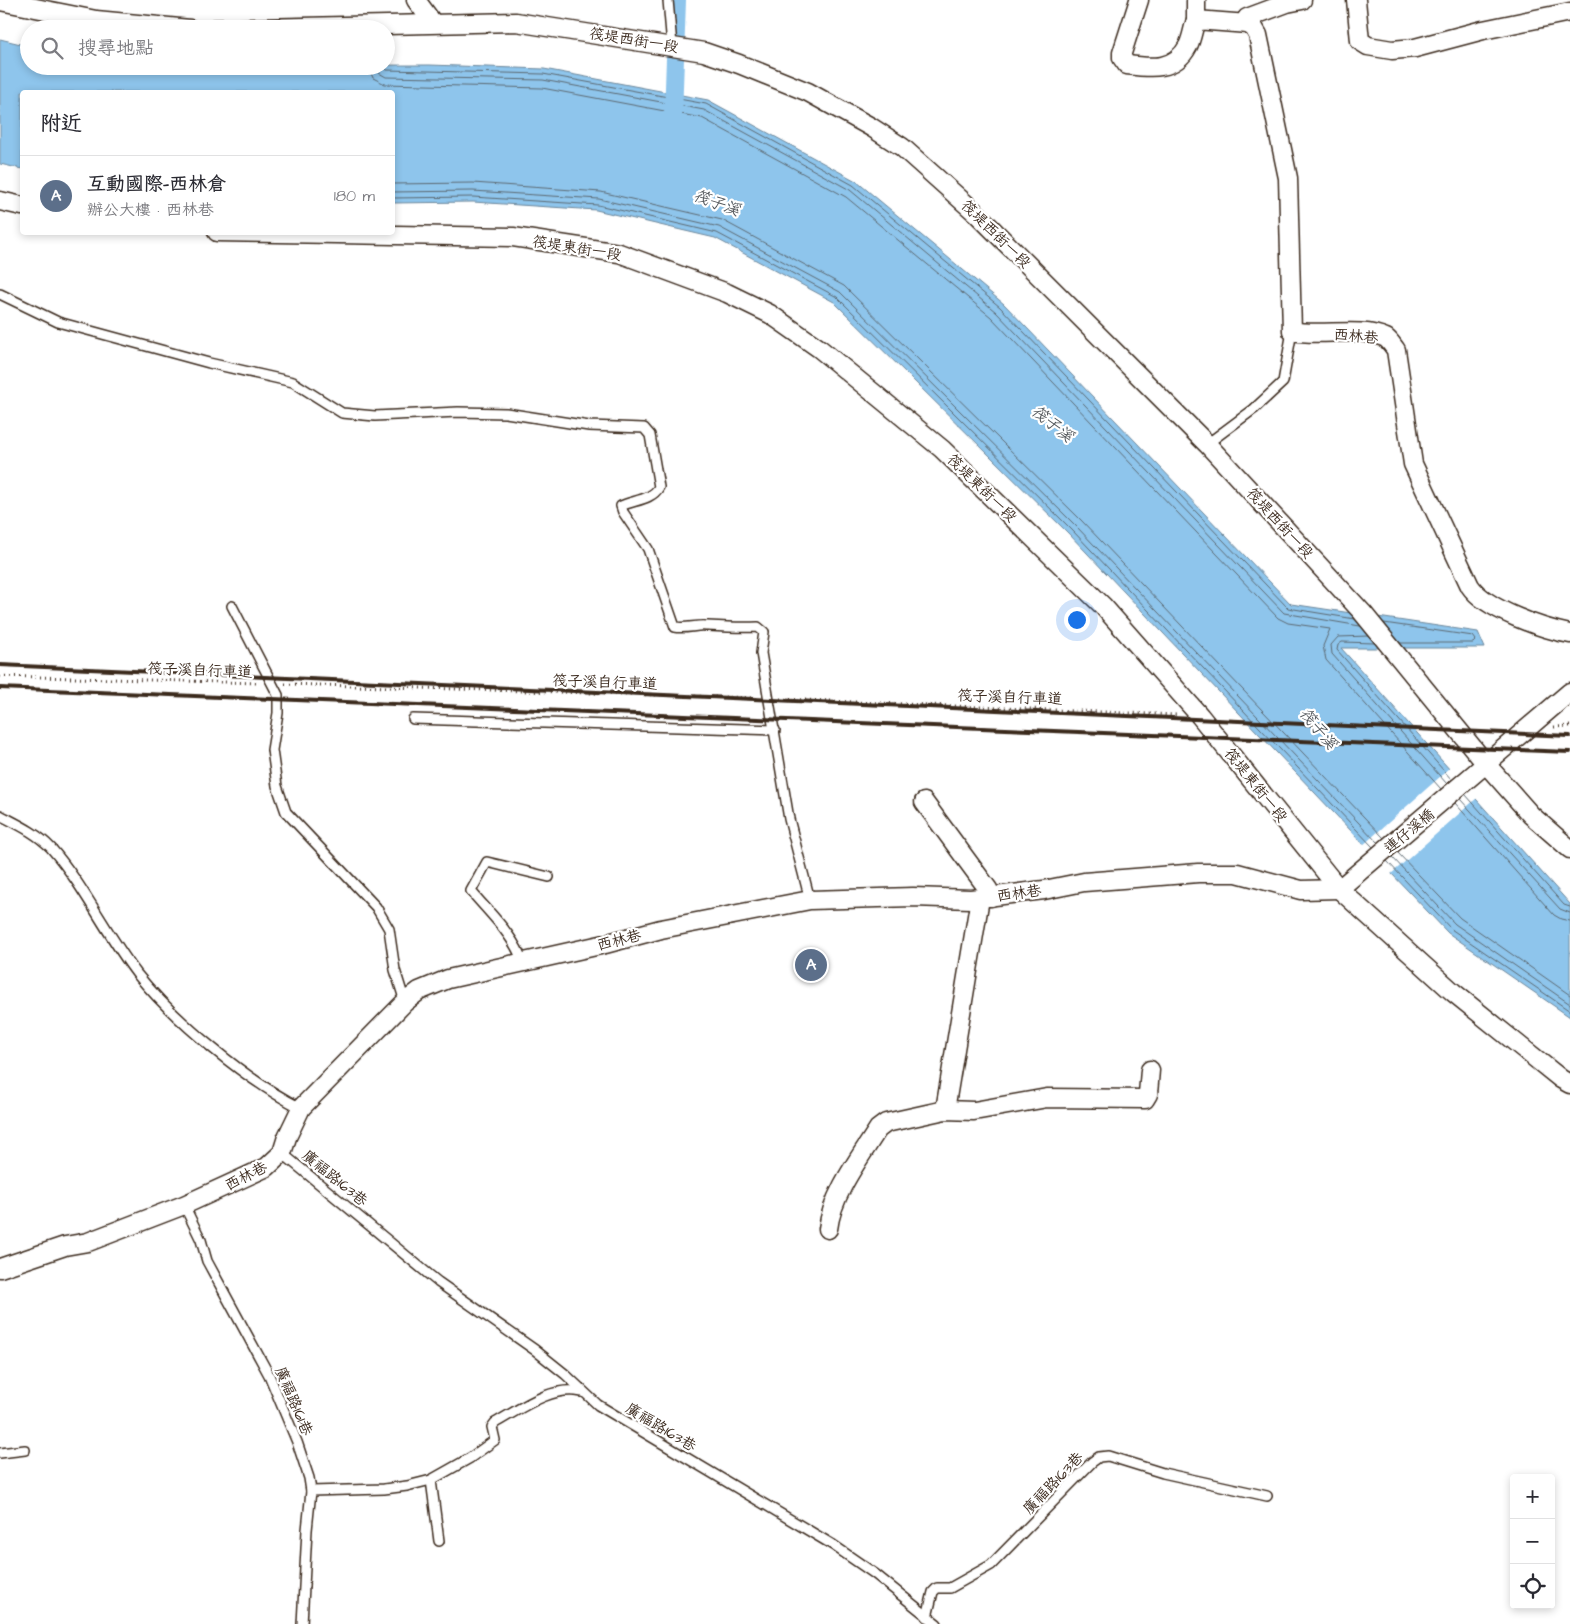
<!DOCTYPE html>
<html lang="zh-TW">
<head>
<meta charset="utf-8">
<style>
	body { margin:0; font-family:"Architects Daughter","LXGW WenKai TC",sans-serif; background:#f2f2f3; color:#2b2b33 }
	.controls { position:absolute; right:15px; bottom:15px; display:grid; overflow:hidden; border-radius:5px; box-shadow:0 2px 8px #0003 }
	.controls button { width:45px; height:45px; display:grid; place-items:center; padding:0; border:0; border-bottom:1px solid #e1e1e2; background:#fff; color:#2b2b33; font:25px sans-serif }
	.you { position:absolute; left:1076px; top:619px; width:18px; height:18px; margin:-12px; border:4px solid #fff; border-radius:50%; background:#1a73e8; box-shadow:0 0 0 8px #1a73e833 }
	.badge { display:grid; place-items:center; width:32px; height:32px; border-radius:50%; background:#7c3aed; color:#fff; font-size:16px; font-weight:700 }
	.pin { position:absolute; translate:-50% -50%; border:2px solid #fff; box-shadow:0 1px 5px #0006 }
	.list { margin:0; padding:0; list-style:none }
	h2 { display:flex; justify-content:space-between; align-items:center; height:65px; margin:0; padding:0 20px; font-size:21px }
	h2 small { font-size:16px; font-weight:400; color:#7c7c81 }
	.list li { display:grid; grid-template-columns:32px 1fr auto; gap:15px; align-items:center; box-sizing:border-box; height:80px; padding:0 20px; border-top:1px solid #e1e1e2 }
	.list b { display:block; font-size:19px; white-space:nowrap }
	.list p { margin:0; font-size:16px; white-space:nowrap; color:#7c7c81 }
	.list em { font-size:16px; font-style:normal; color:#7c7c81 }
	.icon { flex:none; width:28px; height:28px; fill:none; stroke:currentColor; stroke-width:2; stroke-linecap:round; stroke-linejoin:round }
	.map { position:relative; flex:none; width:1570px; height:1624px; overflow:hidden }
	.search { position:absolute; background:#fff; box-shadow:0 2px 8px #0003; left:20px; top:20px; width:375px; height:55px; display:flex; align-items:center; gap:12px; box-sizing:border-box; padding:0 18px; border-radius:28px; color:#7c7c81; font-size:19px }
	.panel { position:absolute; background:#fff; box-shadow:0 2px 8px #0003; left:20px; top:90px; width:375px; height:145px; border-radius:5px }
	.map>svg:first-child { display:block }
</style>
</head>
<body>
<div class="map">
<svg width="1570" height="1624" viewBox="0 0 1570 1624">
	<rect width="100%" height="100%" fill="#fff"/>
	<filter id="ink" filterUnits="userSpaceOnUse"><feTurbulence type="fractalNoise" baseFrequency=".02" numOctaves="2"/><feDisplacementMap in="SourceGraphic" scale="10" xChannelSelector="R" yChannelSelector="G"/><feConvolveMatrix kernelMatrix="1 2 1 2 8 2 1 2 1" color-interpolation-filters="sRGB"/></filter>
	<g filter="url(#ink)">
		<path fill="#8ec5ec" stroke="#6d879a" d="M0 39 29 46V66L430 65 544 69 708 100 856 181 1004 304 1291 604 1478 632 1485 648H1341L1570 904V1017L1448 933 1068 533 834 302 715 238 596 210 473 202 393 203 392 92H22V169L0 164Z"/>
		<path fill="#fff" d="M1451 767 1478 797 1390 875 1362 846Z"/>
		<g fill="none" stroke-linecap="round" stroke-linejoin="round">
			<g stroke="#5c6870" stroke-width="1">
				<path d="M368 66 373 78 385 84 542 88 702 118 846 197 991 317 1278 618 1288 623 1330 629 1323 646 1326 660 1441 789"/>
				<path d="M375 66 379 73 386 77 543 80 704 110 850 190 996 312 1284 613 1360 626"/>
				<path d="M382 66 387 70 543 74 706 104 853 185 1000 307 1288 608 1355 619"/>
				<path d="M392 184 473 183 601 192 722 220 844 286 1081 520 1384 838"/>
				<path d="M392 192 473 191 599 199 719 227 840 292 1076 526 1378 843"/>
				<path d="M392 198 473 197 598 205 717 233 837 297 1072 530 1373 847"/>
				<path d="M1384 623 1473 636 1476 640 1473 643H1400"/>
				<path d="M1369 636 1338 637 1331 645 1332 654 1447 784"/>
				<path d="M1374 643 1342 642 1338 645 1337 650 1452 780"/>
				<path d="M1465 794 1564 905 1570 907"/>
				<path d="M1460 799 1560 909 1570 913"/>
				<path d="M1455 803 1554 915 1561 919 1570 921"/>
				<path d="M1397 852 1460 918 1570 995"/>
				<path d="M1392 857 1455 924 1570 1004"/>
				<path d="M1387 861 1451 929 1570 1011"/>
			</g>
			<path stroke="#8ec5ec" stroke-width="18" d="M673 117 677 0"/>
			<defs>
				<g id="lane">
					<path d="M668 0 672 46"/>
					<path d="M0 294 58 322 209 363 293 382 342 413 375 416 458 412 506 413 589 426 644 428 650 435 659 487C652 500 634 500 621 506L623 512 648 549 675 627C686 629 696 625 706 626 724 627 741 628 758 627L764 632 761 653 789 819 810 900"/>
					<path d="M1207 444 1254 409 1283 382 1292 331"/>
					<path d="M232 606 278 695V713L272 750 277 786 286 812 376 907 389 929 395 970 405 1002"/>
					<path d="M413 719 775 730"/>
					<path d="M0 815C17 824 37 833 51 848 83 884 107 935 137 974 175 1021 247 1081 301 1108"/>
					<path d="M523 963C514 935 489 913 471 891L487 862 549 877"/>
					<path d="M282 1153 438 1282 535 1350 565 1374 598 1405 833 1545 875 1574 937 1624"/>
					<path d="M184 1205 201 1240 207 1261 269 1375 297 1442 309 1478 311 1491 307 1530 302 1624"/>
					<path d="M0 1453 25 1450"/>
					<path d="M311 1491 384 1489 407 1486 431 1480"/>
					<path d="M439 1541 431 1480 470 1458 495 1440 492 1427 495 1423C520 1409 552 1385 581 1392"/>
					<path d="M927 1617 933 1592 937 1588H950L991 1565 1092 1462 1099 1457 1108 1456 1163 1473 1267 1496"/>
				</g>
				<g id="street">
					<path d="M416 0 433 23"/>
					<path d="M1139 0 1122 53V58L1127 65C1151 68 1175 71 1188 46 1192 38 1193 28 1196 20L1248 24"/>
					<path d="M1196 0V20"/>
					<path d="M1302 0 1287 3 1247 18 1248 24 1254 28 1258 35 1288 178 1292 331C1320 337 1361 326 1386 338 1390 341 1393 346 1396 350L1413 464 1470 586C1485 609 1543 629 1570 634"/>
					<path d="M1356 0 1360 41 1368 46 1392 50 1415 48 1483 30 1570 12"/>
					<path d="M0 1 96 20 190 29"/>
					<path d="M214 29 516 22 704 52 739 64 808 92 871 127 902 147 977 214 1207 444 1362 612 1486 764 1531 815 1570 849"/>
					<path d="M0 201 22 206"/>
					<path d="M217 232 513 237 619 253 727 293 770 314 820 349 942 449 1103 606 1200 716 1339 889 1453 992 1561 1079 1570 1084"/>
					<path d="M924 802 988 889 991 897"/>
					<path d="M1339 889 1570 692"/>
					<path d="M945 1110 980 898"/>
					<path d="M828 1229C832 1194 859 1159 878 1129L886 1123 945 1110 974 1111 1047 1098 1145 1099 1148 1094 1150 1070"/>
					<path d="M0 1268 65 1246 88 1242 184 1205 267 1167 282 1153 287 1137 301 1108 405 1002 419 991 448 979 605 944 661 929 810 900 913 897 971 899 1044 890 1084 882 1198 873H1237L1301 890 1339 889"/>
				</g>
			</defs>
			<use href="#lane" stroke="#3b2a1e" stroke-width="12"/>
			<use href="#street" stroke="#3b2a1e" stroke-width="21"/>
			<g stroke="#3b2a1e" stroke-width="3" stroke-dasharray="1 4" stroke-linecap="butt">
				<path d="M0 676 259 683"/>
				<path d="M285 684 759 698"/>
				<path d="M780 699 1178 715"/>
				<path d="M1554 727 1570 726"/>
			</g>
			<use href="#lane" stroke="#fff" stroke-width="9"/>
			<use href="#street" stroke="#fff" stroke-width="18"/>
			<g stroke="#3b2a1e" stroke-width="4">
				<path d="M0 665 1570 736"/>
				<path d="M0 688 1570 752"/>
			</g>
		</g>
	</g>
	<g text-anchor="middle" stroke-width="4.5" stroke-linejoin="round" paint-order="stroke">
		<g font-size="15" fill="#3b2a1e" stroke="#fff">
			<text transform="translate(634 40) rotate(9)" y="5">筏堤西街一段</text>
			<text transform="translate(996 234) rotate(44)" y="5">筏堤西街一段</text>
			<text transform="translate(577 248) rotate(9)" y="5">筏堤東街一段</text>
			<text transform="translate(1356 336) rotate(5)" y="5">西林巷</text>
			<text transform="translate(982 488) rotate(44)" y="5">筏堤東街一段</text>
			<text transform="translate(1280 523) rotate(47)" y="5">筏堤西街一段</text>
			<text transform="translate(200 670) rotate(2)" y="5">筏子溪自行車道</text>
			<text transform="translate(605 682) rotate(2)" y="5">筏子溪自行車道</text>
			<text transform="translate(1010 697) rotate(2)" y="5">筏子溪自行車道</text>
			<text transform="translate(1256 785) rotate(51)" y="5">筏堤東街一段</text>
			<text transform="translate(1409 831) rotate(-40)" y="5">連仔溪橋</text>
			<text transform="translate(1019 893) rotate(-8)" y="5">西林巷</text>
			<text transform="translate(619 940) rotate(-14)" y="5">西林巷</text>
			<text transform="translate(246 1176) rotate(-27)" y="5">西林巷</text>
			<text transform="translate(335 1178) rotate(39)" y="5">廣福路163巷</text>
			<text transform="translate(294 1401) rotate(67)" y="5">廣福路161巷</text>
			<text transform="translate(661 1427) rotate(31)" y="5">廣福路163巷</text>
			<text transform="translate(1053 1483) rotate(-46)" y="5">廣福路163巷</text>
		</g>
		<g font-size="16" font-style="italic" fill="#54585c" stroke="#fff">
			<text transform="translate(717 202) rotate(20)" y="6">筏子溪</text>
			<text transform="translate(1053 423) rotate(38)" y="6">筏子溪</text>
			<text transform="translate(1319 728) rotate(50)" y="6">筏子溪</text>
		</g>
	</g>
</svg>
<div class="controls">
<button>+</button>
<button>−</button>
<button><svg class="icon" aria-label="locate" viewBox="0 0 24 24"><circle cx="12" cy="12" r="6"/><path d="M12 2v4M12 18v4M2 12h4M18 12h4"/></svg></button>
</div>
<div class="you"></div>
<div class="pin badge" style="left:811px;top:965px;background:#5c6f8a">A</div>
<div class="search"><svg class="icon" aria-label="search" viewBox="0 0 24 24"><circle cx="10" cy="10" r="6"/><path d="M15 15l6 6"/></svg>搜尋地點</div>
<section class="panel">
<h2>附近<small></small></h2>
<ul class="list">
<li><span class="badge" style="background:#5c6f8a">A</span><div><b>互動國際-西林倉</b><p>辦公大樓 · 西林巷</p></div><em>180 m</em></li>
</ul>
</section>
</div>
</body>
</html>
